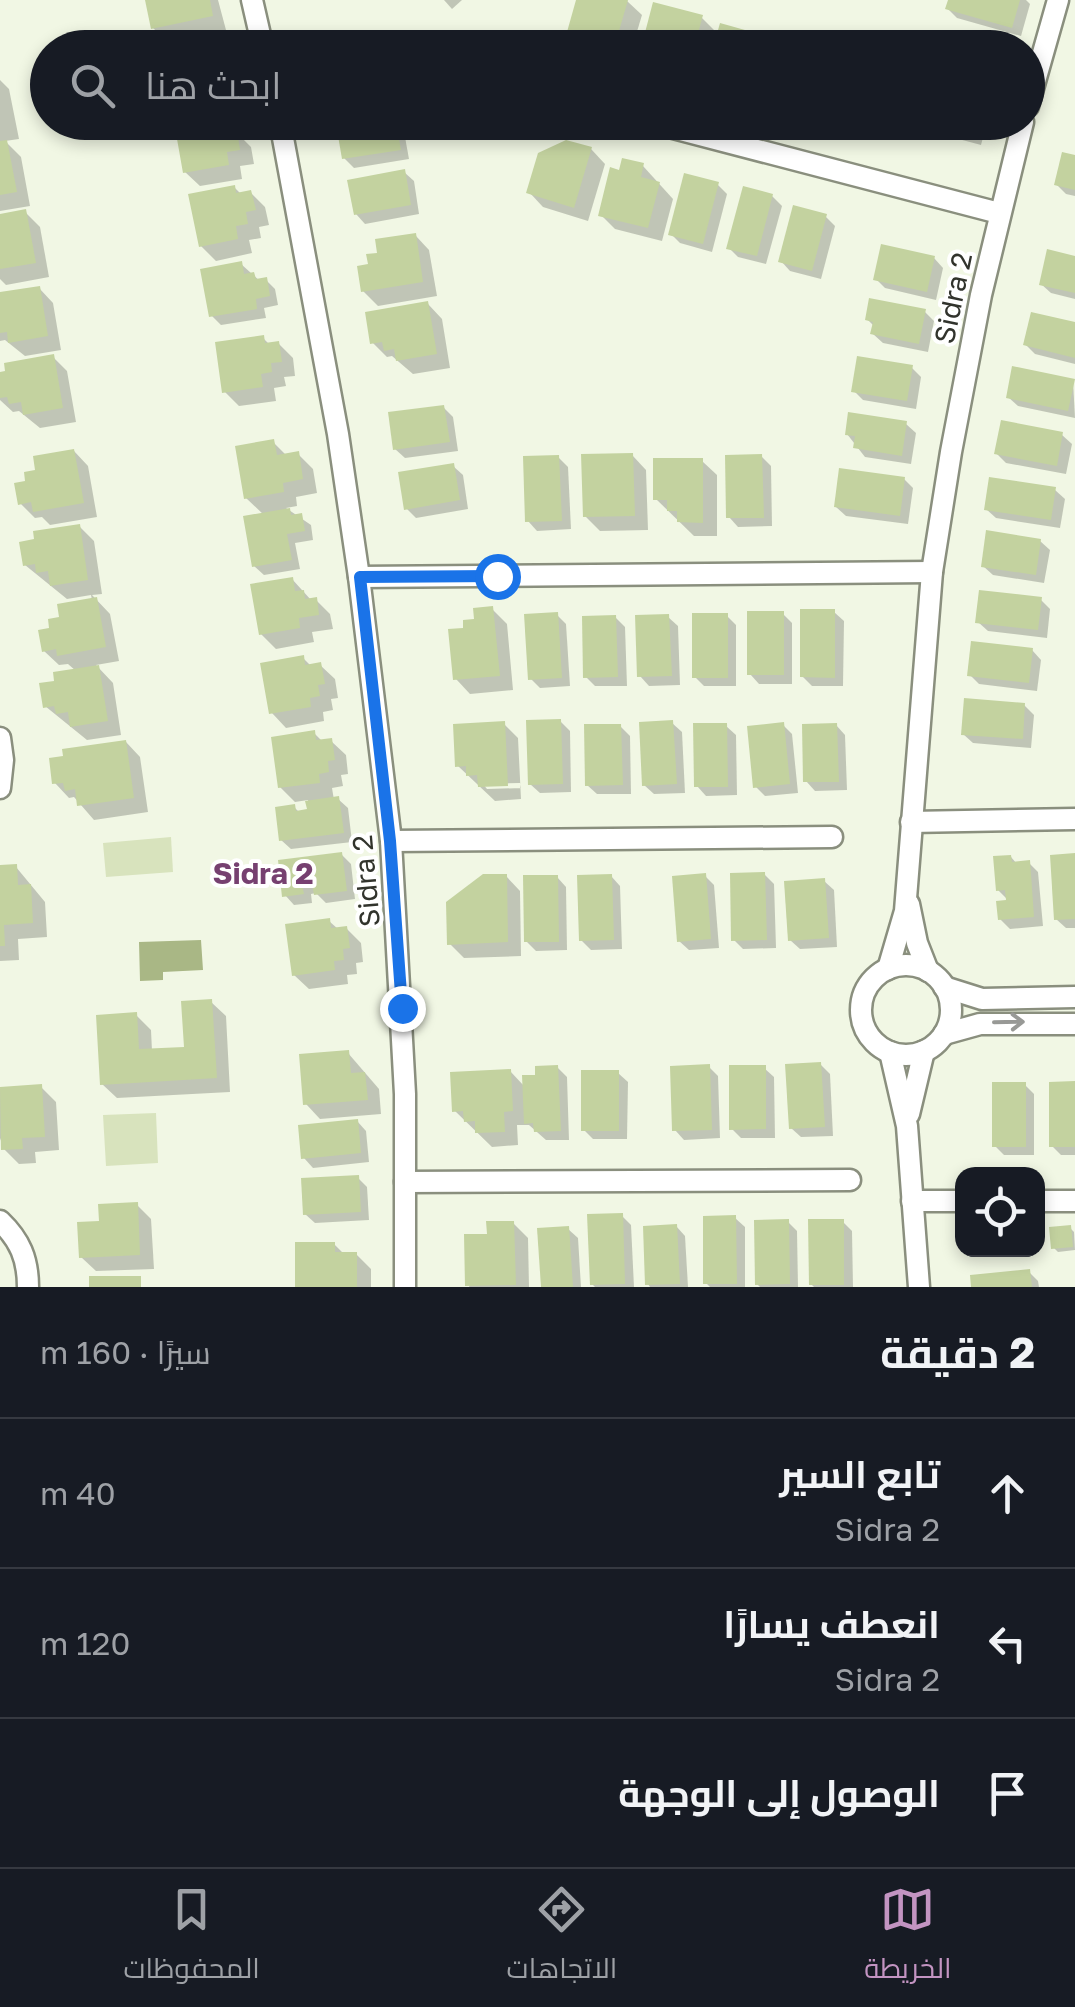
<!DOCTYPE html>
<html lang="ar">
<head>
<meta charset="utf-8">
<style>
	body { margin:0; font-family:"Golos Text",Cairo,sans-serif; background:#242831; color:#f1f3f6; direction:rtl }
	.controls { position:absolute; right:30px; bottom:30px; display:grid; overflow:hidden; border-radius:20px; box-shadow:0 5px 15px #0003 }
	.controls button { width:90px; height:90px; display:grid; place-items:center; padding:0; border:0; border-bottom:2px solid #363941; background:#171b24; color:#f1f3f6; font:50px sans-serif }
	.stop { position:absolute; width:30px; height:30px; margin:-22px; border:8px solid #1a73e8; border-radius:50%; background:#fff }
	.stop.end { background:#1a73e8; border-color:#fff; box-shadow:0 2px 10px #0008 }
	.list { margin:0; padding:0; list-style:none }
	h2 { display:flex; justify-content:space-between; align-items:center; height:130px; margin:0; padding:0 40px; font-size:42px }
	h2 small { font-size:32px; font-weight:400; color:#9ea1a6 }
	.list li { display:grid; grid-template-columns:65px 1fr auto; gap:30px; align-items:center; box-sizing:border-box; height:150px; padding:0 40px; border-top:2px solid #363941 }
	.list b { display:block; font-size:38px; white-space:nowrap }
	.list p { margin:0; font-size:32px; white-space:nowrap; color:#9ea1a6 }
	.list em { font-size:32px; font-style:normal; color:#9ea1a6 }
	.icon { flex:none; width:55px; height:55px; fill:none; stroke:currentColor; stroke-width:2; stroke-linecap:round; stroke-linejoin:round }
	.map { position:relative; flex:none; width:1075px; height:1287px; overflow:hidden; direction:ltr }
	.search { position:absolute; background:#171b24; box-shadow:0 5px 15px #0003; left:30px; right:30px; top:30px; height:110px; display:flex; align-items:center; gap:25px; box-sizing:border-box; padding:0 35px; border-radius:55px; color:#9ea1a6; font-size:38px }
	.sheet { height:580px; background:#171b24 }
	nav { display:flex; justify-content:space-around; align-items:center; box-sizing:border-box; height:140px; border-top:2px solid #363941; background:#171b24; font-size:28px; color:#9ea1a6 }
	nav a { display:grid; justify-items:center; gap:5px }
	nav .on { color:#c394c2 }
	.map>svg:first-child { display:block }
</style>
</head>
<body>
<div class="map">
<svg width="1075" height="1287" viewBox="0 0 1075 1287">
	<rect width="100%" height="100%" fill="#f1f7e4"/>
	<g fill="#d8e3bd">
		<path d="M171 837 173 872 106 877 103 843Z"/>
		<path d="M156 1113 158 1163 106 1166 103 1115Z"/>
	</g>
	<path fill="#a9b785" d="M201 940 203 970 163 972V980L140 981 139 942Z"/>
	<g fill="#0003" fill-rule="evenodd">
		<path d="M147 0H218L226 30 168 42 153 28Z"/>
		<path d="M444 0H462L452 9Z"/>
		<path d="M579 0 627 1 642 15 632 48 584 46 570 31Z"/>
		<path d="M950 0H1026L1030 4 1021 36 957 18 948 9Z"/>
		<path d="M701 17 719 35 750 34 760 43 759 48H643Z"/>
		<path d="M780 42 802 48H778Z"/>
		<path d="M196 43 201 48H172Z"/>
		<path d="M0 80 9 89 19 139 5 141 21 157 30 206 0 211Z"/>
		<path d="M183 122H218L229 134 236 132 251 147 254 164 240 166 242 179 200 186 185 172Z"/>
		<path d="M358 122H399L403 126 409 159 354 168 344 158 339 126Z"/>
		<path d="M826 122H863L861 132Z"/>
		<path d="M918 122H987L981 145 925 130Z"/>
		<path d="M591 149 605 164 588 221 543 207 529 192Z"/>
		<path d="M1075 157V196L1066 194 1057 185Z"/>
		<path d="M643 166 673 199 662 241 615 229 601 215 621 173Z"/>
		<path d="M404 172 414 181 419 214 365 224 356 214Z"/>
		<path d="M717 184 727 194 712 252 680 243 671 234Z"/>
		<path d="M234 187 241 194 250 192 265 207 269 225 259 227 261 238 249 240 252 253 216 261 201 246Z"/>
		<path d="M772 196 782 206 766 264 738 257 729 248Z"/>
		<path d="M25 212 40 227 49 277 6 285 0 279V217Z"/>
		<path d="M825 216 835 226 821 279 790 271 781 261Z"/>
		<path d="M415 235 429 250 437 296 378 306 363 291 371 266 380 255Z"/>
		<path d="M934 258 943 268 936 300 885 288 876 279Z"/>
		<path d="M1075 258V299L1051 293 1041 284Z"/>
		<path d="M241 264 260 281 266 280 275 289 278 305 264 308 266 318 221 325 212 316Z"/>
		<path d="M39 288 53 303 61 350 25 356 5 340 0 341V295Z"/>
		<path d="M428 304 442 319 450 368 413 374 392 356 387 357 372 342Z"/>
		<path d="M925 312 934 321 928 352 883 343 873 334 874 326 867 319Z"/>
		<path d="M1075 324V364L1035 354 1026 345Z"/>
		<path d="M263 338 270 345 278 343 293 358 295 376 284 377 286 386 274 388 276 401 239 406 225 392Z"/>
		<path d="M53 357 67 371 76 422 40 428 19 411 13 412 0 400V374Z"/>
		<path d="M912 368 921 377 916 409 863 400 854 391Z"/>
		<path d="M1073 381 1075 418 1018 406 1008 397Z"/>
		<path d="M443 407 453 417 458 451 405 458 395 449Z"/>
		<path d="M906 424 916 433 911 464 865 457 847 434Z"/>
		<path d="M1062 435 1072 444 1066 474 1006 463 997 454Z"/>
		<path d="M273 442 287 456 298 454 313 469 317 493 296 497 297 506 286 508 311 525 313 540 295 543 300 569 264 575 254 566 264 515 246 498Z"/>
		<path d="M74 451 88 466 97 517 50 525 42 517 35 518 20 503 28 483Z"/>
		<path d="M632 455 646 470 648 530 600 531 585 516Z"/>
		<path d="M761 456 771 466 772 526 738 527 729 517Z"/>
		<path d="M558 457 568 467 571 529 537 531 528 521Z"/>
		<path d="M702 461 717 475V536H694L656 499Z"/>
		<path d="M453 466 463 475 468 509 416 518 406 508Z"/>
		<path d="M904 479 913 488 908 524 846 516 836 507Z"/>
		<path d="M1055 490 1065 499 1060 528 996 518 986 509Z"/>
		<path d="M79 526 94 541 102 594 92 595 110 614 119 661 96 665 113 683 121 735 87 740 45 706 57 683 76 671 68 664 59 665 44 651 52 630 62 619 92 600 91 595 67 599 25 565Z"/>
		<path d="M1040 541 1050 550 1044 583 993 575 983 566Z"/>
		<path d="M292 579 311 600H316L330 614 333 629 312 632 314 642 276 649 261 634Z"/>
		<path d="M1041 600 1050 609 1047 638 988 631 978 622Z"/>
		<path d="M492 609 507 624 513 690 470 694 456 679 477 621Z"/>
		<path d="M834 612 844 621 843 686H812L802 676Z"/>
		<path d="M783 614 792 623V684H759L750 674Z"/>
		<path d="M557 615 566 624 570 686 540 688 531 679Z"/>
		<path d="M727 616 736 625V686H704L695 677Z"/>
		<path d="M668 617 678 626 680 685 649 686 640 676Z"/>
		<path d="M616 618 625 627 627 686H595L586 677Z"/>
		<path d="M1032 650 1041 660 1037 691 979 684 970 675Z"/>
		<path d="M303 658 311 666 320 665 335 679 338 698 331 699 333 710 323 712 324 721 286 728 272 713Z"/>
		<path d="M1024 705 1034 715 1031 748 973 743 963 734Z"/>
		<path d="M560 721 570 731 571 792 540 793 530 784Z"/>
		<path d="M672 723 682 732 685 793 654 794 644 785Z"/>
		<path d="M504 724 518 738 521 799 495 801 458 766ZM520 783 521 788 487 789 483 784Z"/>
		<path d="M783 725 792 734 798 793 765 796 755 786Z"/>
		<path d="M836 725 845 735 847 790 815 791 806 781Z"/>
		<path d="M620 726 630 736 631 794H597L587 785Z"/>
		<path d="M726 726 736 735 737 795 706 796 697 786Z"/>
		<path d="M314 733 323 742 331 741 346 755 348 774 341 775 343 786 332 788 334 800 338 799 348 808 352 842 291 849 281 840 294 807 300 813 309 811 308 800 295 802 280 787Z"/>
		<path d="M126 742 140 757 148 812 94 820 74 797 69 798 55 783Z"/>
		<path d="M341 854 351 864 355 899 326 903 316 893 311 894 312 903 294 905 285 895Z"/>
		<path d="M1075 856V928H1066L1056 919Z"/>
		<path d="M1011 857 1017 864 1029 863 1038 872 1043 926 1010 929 1000 919 1010 902 998 890Z"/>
		<path d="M16 867 45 902 47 937 18 939 19 960 0 961V868Z"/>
		<path d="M764 874 774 884 776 948 743 949 734 940Z"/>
		<path d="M506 876 520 891 521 956 464 958 450 944Z"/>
		<path d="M611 876 620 886 622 949 591 950 581 940Z"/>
		<path d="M705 876 714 885 719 948 689 950 679 941Z"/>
		<path d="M557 877 566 887 567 950 536 951 526 941Z"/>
		<path d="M824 881 834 890 837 947 800 949 790 940Z"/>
		<path d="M329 921 338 929 346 928 361 943 363 962 356 963 357 974 347 975 348 984 309 989 294 975Z"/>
		<path d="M211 1002 226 1016 230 1092 117 1098 102 1084 136 1015 151 1030 152 1051 186 1049Z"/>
		<path d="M348 1053 379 1089 381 1114 320 1119 306 1104Z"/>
		<path d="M820 1064 830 1074 833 1136 801 1137 791 1128Z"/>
		<path d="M557 1067 567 1077 569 1140H546L529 1125H517L518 1145 492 1147 455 1111 510 1071 525 1087Z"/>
		<path d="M709 1067 718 1076 720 1138 684 1140 675 1130Z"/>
		<path d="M764 1068 774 1077 775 1138H741L732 1129Z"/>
		<path d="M618 1073 628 1082 627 1139H593L584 1130Z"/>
		<path d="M1024 1084 1034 1094V1155H1004L995 1146Z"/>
		<path d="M1075 1084V1155H1061L1052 1146Z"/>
		<path d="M41 1087 56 1102 59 1150 35 1152 36 1163 19 1164 4 1149 0 1138V1089Z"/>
		<path d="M357 1121 366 1131 369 1162 313 1168 304 1158Z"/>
		<path d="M358 1178 367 1187 369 1220 315 1223 305 1214Z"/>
		<path d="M137 1205 151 1219 154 1269 96 1271 81 1257 101 1223Z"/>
		<path d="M622 1216 631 1225 634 1287H595L592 1284Z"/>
		<path d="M735 1218 745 1227V1287H710L706 1283Z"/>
		<path d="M788 1222 797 1231 798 1287H760L757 1284Z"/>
		<path d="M843 1222 852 1231 853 1287H814L811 1284Z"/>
		<path d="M513 1223 528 1238 529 1287H469L489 1236Z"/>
		<path d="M676 1226 685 1236 688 1287H650L648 1284Z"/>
		<path d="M1070 1228 1074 1232 1075 1250 1058 1252 1054 1248Z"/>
		<path d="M568 1229 578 1238 581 1287H543Z"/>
		<path d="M334 1244 344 1254H356L371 1269V1287H297Z"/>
		<path d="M1029 1272 1038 1281 1039 1287H974Z"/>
	</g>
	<g fill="#c3d29f">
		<path d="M145 0H210L213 16 151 29Z"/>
		<path d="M576 0H628L614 48H587L589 38 567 32Z"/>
		<path d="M948 0H1020L1012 28 945 9Z"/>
		<path d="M653 2 703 15 694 48H641Z"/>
		<path d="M720 23 752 32 747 48H713Z"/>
		<path d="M947 34 990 47V48H943Z"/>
		<path d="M174 122H215L216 127 225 126 226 132 237 130 240 150 227 152 229 165 183 173Z"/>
		<path d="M396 122 401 150 342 159 336 124Z"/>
		<path d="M923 122H976L972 137Z"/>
		<path d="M7 140 17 192 0 195V141Z"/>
		<path d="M566 140 592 147 574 208 526 193 538 153Z"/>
		<path d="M1062 152 1075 155V190L1054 185Z"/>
		<path d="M622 158 644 163 641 177 660 182 648 228 598 216 610 167 619 170Z"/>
		<path d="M405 169 411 205 354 215 347 180Z"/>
		<path d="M684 173 719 182 703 244 668 235Z"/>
		<path d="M235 185 236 193 251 190 256 210 246 212 248 224 236 226 238 239 199 247 188 194Z"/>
		<path d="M743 186 773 194 757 256 726 249Z"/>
		<path d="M793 205 827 214 812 271 778 262Z"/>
		<path d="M26 209 36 263 0 269V214Z"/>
		<path d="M416 233 423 282 361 292 357 266 368 264 366 254 377 253 375 239Z"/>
		<path d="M881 244 935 256 927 292 873 280Z"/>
		<path d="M1047 249 1075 256V293L1039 285Z"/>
		<path d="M242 261 244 274 254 272 256 279 267 277 270 296 256 299 257 309 209 317 200 269Z"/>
		<path d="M40 286 48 336 8 343 7 332 0 333V292Z"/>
		<path d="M869 298 926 309 919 344 870 334 873 322 865 320Z"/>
		<path d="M428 301 437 354 396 361 394 349 384 351 382 342 370 344 365 312Z"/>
		<path d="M1031 312 1075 322V358L1023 345Z"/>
		<path d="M264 335 265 343 279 341 282 362 271 363 272 372 261 374 263 387 222 393 215 342Z"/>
		<path d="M54 354 63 408 23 415 21 402 9 404 7 397 0 398V372L5 371 4 363Z"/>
		<path d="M857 356 913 365 907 401 851 392Z"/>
		<path d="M1012 366 1075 379 1068 411 1006 398Z"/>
		<path d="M444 405 450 442 393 450 388 412Z"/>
		<path d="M848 412 907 421 902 456 853 448 855 436 845 435Z"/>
		<path d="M1001 420 1063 432 1057 466 994 454Z"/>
		<path d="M274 439 277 455 299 451 303 479 283 483 284 492 244 499 235 446Z"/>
		<path d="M74 449 84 503 33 512 31 502 18 505 14 483 25 481 24 472 35 470 33 456Z"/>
		<path d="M633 453 635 516 583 517 581 454Z"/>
		<path d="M762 454 764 518H726L725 455Z"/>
		<path d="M559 455 562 521 525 522 523 456Z"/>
		<path d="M653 458H703V523L677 522V511H667V500H653Z"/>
		<path d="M454 463 460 500 404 510 398 472Z"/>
		<path d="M839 468 905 477 900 516 834 507Z"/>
		<path d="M989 477 1056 487 1051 520 984 510Z"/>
		<path d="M290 508 291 515 302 513 305 531 287 534 292 560 252 567 243 516Z"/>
		<path d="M80 524 88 580 50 586 48 571 36 573 35 564 23 566 19 542 34 539 33 531Z"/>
		<path d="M986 530 1041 539 1036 575 981 567Z"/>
		<path d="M293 577 295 591 304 590 305 599 317 597 319 615 299 618 300 628 259 635 250 584Z"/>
		<path d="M979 590 1042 597 1038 630 975 623Z"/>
		<path d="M97 597 106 647 57 656 56 649 42 652 38 630 49 628 48 619 59 617 57 604Z"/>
		<path d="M493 606 500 676 453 680 448 629 463 628V620L474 619 473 608Z"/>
		<path d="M800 609H835V678L800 677Z"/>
		<rect x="747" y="611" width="37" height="64"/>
		<path d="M558 612 562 678 528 680 524 614Z"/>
		<rect x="692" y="613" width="36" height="65"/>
		<path d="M669 614 672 676 637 677 635 615Z"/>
		<path d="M616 615 618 677 583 678 582 616Z"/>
		<path d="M971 641 1033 648 1029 683 967 676Z"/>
		<path d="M304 655 305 665 321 662 325 684 318 685 320 696 310 698 311 707 269 714 260 663Z"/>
		<path d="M99 665 108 721 70 727 68 712 56 714 54 706 43 708 39 683 54 681 53 672Z"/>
		<path d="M964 698 1025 703 1023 739 961 735Z"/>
		<path d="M561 719 563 784 528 785 526 720Z"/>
		<path d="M673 720 677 784 642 786 639 722Z"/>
		<path d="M505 721 508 786 478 787 477 775 466 776V766L455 767 453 724Z"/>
		<path d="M784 722 790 784 753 788 747 726Z"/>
		<path d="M693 723H727L728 787H694Z"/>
		<path d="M837 723 839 782H803L802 724Z"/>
		<path d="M584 724H621L623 785 585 786Z"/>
		<path d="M315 730 316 740 332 738 335 760 328 761 329 772 319 774 320 783 278 788 271 737Z"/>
		<path d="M126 740 134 798 77 806 75 789 65 791 63 783 52 784 49 758 63 756 62 749Z"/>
		<path d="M339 796 344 833 279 841 275 807 295 804 296 811 307 809 305 801Z"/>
		<path d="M342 852 347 891 314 895 312 884 302 885 304 894 282 897 278 860Z"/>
		<path d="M1075 853V919L1054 920 1050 855Z"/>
		<path d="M1011 855 1012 862 1030 860 1034 917 998 920 996 901 1006 900 1005 890 996 891 993 856Z"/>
		<path d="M17 864 18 885 31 884 33 923 4 925 5 946H0V865Z"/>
		<path d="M765 872 767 940 731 941 730 873Z"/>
		<path d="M706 873 711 939 677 942 672 876Z"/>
		<path d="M483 874H507L508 942 447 945 446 902Z"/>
		<path d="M612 874 614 940 579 941 577 875Z"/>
		<path d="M523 875H558L559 942H524Z"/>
		<path d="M825 878 829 938 788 941 784 881Z"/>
		<path d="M330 918 331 928 347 926 350 948 343 949 344 960 334 961 335 970 292 976 285 924Z"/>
		<path d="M212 999 217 1078 100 1085 96 1015 137 1012 139 1049 184 1047 181 1001Z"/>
		<path d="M349 1050 351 1073 365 1072 368 1100 303 1105 299 1054Z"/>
		<path d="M821 1062 825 1127 789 1129 785 1064Z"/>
		<path d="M710 1064 712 1130 672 1131 670 1066Z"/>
		<path d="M558 1065 561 1131 534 1132 533 1123 524 1124 522 1075H535V1066Z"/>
		<path d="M729 1065H766V1129L729 1130Z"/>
		<path d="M511 1069 513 1111 504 1112 505 1132 475 1133V1121L464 1122 463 1111 452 1112 450 1072Z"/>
		<rect x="581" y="1070" width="38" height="61"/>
		<path d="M1075 1081V1147H1049V1082Z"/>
		<rect x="992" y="1082" width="34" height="65"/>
		<path d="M42 1084 45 1137 22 1138 23 1149 1 1150 0 1087Z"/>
		<path d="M358 1119 361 1153 301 1159 298 1125Z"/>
		<path d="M359 1175 361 1212 303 1215 301 1178Z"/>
		<path d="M138 1202 140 1255 79 1258 77 1222 99 1221 98 1204Z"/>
		<path d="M623 1213 625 1284 590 1285 587 1214Z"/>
		<path d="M736 1215 737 1284H703V1216Z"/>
		<path d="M789 1219 790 1284 755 1285 754 1220Z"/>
		<path d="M808 1219H844V1285H809Z"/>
		<path d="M486 1221H514L516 1285 465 1286 464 1234H487Z"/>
		<path d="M677 1224 680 1284 645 1285 643 1226Z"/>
		<path d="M1071 1225 1073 1247 1051 1249 1049 1227Z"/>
		<path d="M569 1226 573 1287H541L537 1228Z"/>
		<path d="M295 1242H335V1252H357V1287H295Z"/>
		<path d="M1030 1269 1032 1287H971L970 1275Z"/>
		<rect x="89" y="1276" width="52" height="11"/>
	</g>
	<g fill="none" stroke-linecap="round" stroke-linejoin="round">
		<defs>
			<g id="street">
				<path d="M252 0 263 48"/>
				<path d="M1028 106 1058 0"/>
				<path d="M280 122 338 434 359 577 391 841 405 1094V1287"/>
				<path d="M650 122 999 213"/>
				<path d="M359 577 932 572"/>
				<path d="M0 738 3 760 0 788"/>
				<path d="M911 822 1075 819"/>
				<path d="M391 841 832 837"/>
				<path d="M909 904 917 943 928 971"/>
				<circle cx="906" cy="1010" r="45"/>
				<path d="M888 969 905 911 932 572 951 452 981 295 1023 122"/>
				<path d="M944 987 982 999 1075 997"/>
				<path d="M944 1034 980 1024H1075"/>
				<path d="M890 1052 907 1126 919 1287"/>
				<path d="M909 1114 924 1051"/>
				<path d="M405 1182 850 1180"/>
				<path d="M912 1201H962"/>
				<path d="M1038 1201H1075"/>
				<path d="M0 1221C20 1240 28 1259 28 1287"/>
			</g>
		</defs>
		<use href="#street" stroke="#8a8f7e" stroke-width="25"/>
		<use href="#street" stroke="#fff" stroke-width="20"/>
	</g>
	<defs><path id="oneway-shaft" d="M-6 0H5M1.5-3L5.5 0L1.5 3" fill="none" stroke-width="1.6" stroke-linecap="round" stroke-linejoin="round" transform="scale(2.5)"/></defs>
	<use stroke="#989996" href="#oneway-shaft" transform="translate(1009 1022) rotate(-1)"/>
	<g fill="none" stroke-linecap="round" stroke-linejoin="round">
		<path stroke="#1a73e8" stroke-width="12" d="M402 1008 390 841 360 577 497 576"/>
	</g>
	<g text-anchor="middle" stroke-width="8" stroke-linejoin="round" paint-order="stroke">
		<g font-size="28" fill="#31332c" stroke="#fff">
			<text transform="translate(953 298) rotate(-78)" y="10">Sidra 2</text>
			<text transform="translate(366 881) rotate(-95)" y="10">Sidra 2</text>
		</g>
		<g font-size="30" font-weight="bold" fill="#764070" stroke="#fff">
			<text x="263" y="884">Sidra 2</text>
		</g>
	</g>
</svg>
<div class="controls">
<button><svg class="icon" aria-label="locate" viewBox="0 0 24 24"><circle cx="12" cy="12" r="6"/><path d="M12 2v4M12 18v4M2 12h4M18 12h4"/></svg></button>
</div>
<div class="stop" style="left:497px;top:576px"></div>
<div class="stop end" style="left:402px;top:1008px"></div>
<div class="search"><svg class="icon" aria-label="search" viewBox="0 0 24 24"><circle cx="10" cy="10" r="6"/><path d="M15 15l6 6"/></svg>ابحث هنا</div>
</div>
<section class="sheet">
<h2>2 دقيقة<small>سيرًا · 160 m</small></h2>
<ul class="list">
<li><svg class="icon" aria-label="ahead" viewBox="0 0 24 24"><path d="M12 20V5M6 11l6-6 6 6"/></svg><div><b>تابع السير</b><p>Sidra 2</p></div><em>40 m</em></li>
<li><svg class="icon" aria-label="left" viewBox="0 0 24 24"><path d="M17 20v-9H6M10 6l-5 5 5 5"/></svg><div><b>انعطف يسارًا</b><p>Sidra 2</p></div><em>120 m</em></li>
<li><svg class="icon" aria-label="arrive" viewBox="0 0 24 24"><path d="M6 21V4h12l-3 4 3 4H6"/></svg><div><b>الوصول إلى الوجهة</b></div></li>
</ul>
</section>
<nav>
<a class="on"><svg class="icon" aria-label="map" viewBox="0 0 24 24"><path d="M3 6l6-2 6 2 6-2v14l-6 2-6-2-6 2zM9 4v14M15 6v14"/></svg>الخريطة</a>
<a><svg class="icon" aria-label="directions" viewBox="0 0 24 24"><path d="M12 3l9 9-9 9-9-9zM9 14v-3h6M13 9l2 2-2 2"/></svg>الاتجاهات</a>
<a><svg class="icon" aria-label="saved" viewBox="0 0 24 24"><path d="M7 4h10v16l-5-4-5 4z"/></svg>المحفوظات</a>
</nav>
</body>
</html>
